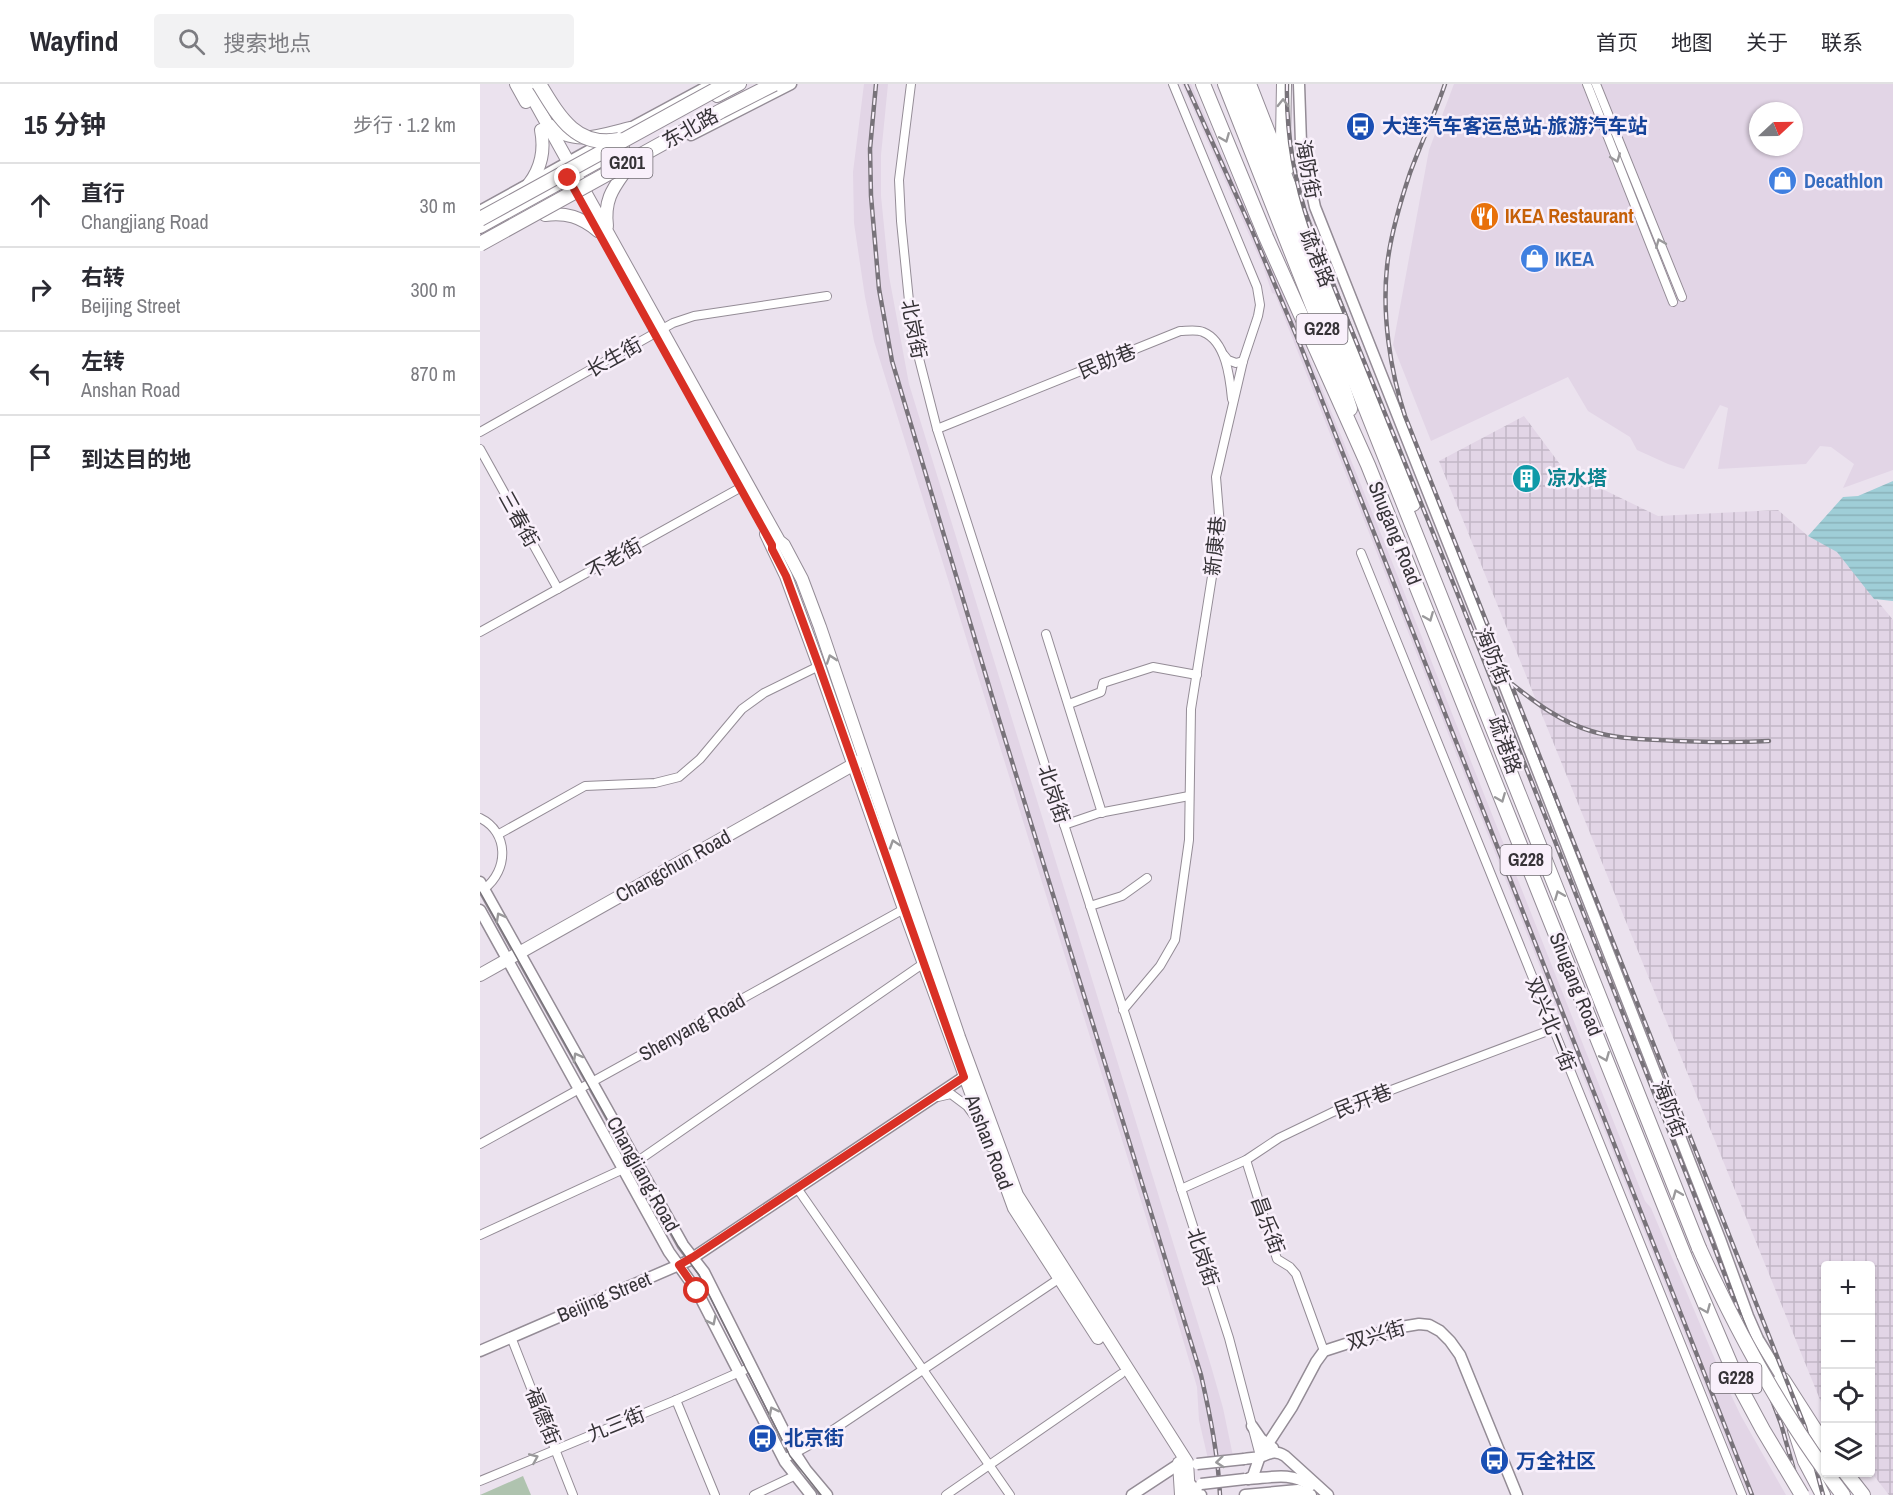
<!DOCTYPE html>
<html lang="zh">
<head>
<meta charset="utf-8">
<style>
	body { margin:0; font-family:"Archivo Narrow","Noto Sans SC",sans-serif; background:#f2f2f3; color:#2b2b33 }
	.controls { position:absolute; right:18px; bottom:18px; display:grid; overflow:hidden; border-radius:6px; box-shadow:0 2px 4px #0004 }
	.controls button { width:54px; height:54px; display:grid; place-items:center; padding:0; border:0; border-bottom:2px solid #e1e1e2; background:#fff; color:#2b2b33; font:30px sans-serif }
	.compass { position:absolute; left:1269px; top:18px; width:54px; height:54px; border-radius:50%; background:#fff; box-shadow:0 2px 4px #0004; rotate:68deg }
	.stop { position:absolute; width:18px; height:18px; margin:-14px; border:4px solid #d93025; border-radius:50%; background:#fff }
	.stop.end { background:#d93025; border-color:#fff; box-shadow:0 2px 6px #0008 }
	.list { margin:0; padding:0; list-style:none }
	h2 { display:flex; justify-content:space-between; align-items:center; height:78px; margin:0; padding:0 24px; font-size:26px }
	h2 small { font-size:20px; font-weight:400; color:#7c7c81 }
	.list li { display:grid; grid-template-columns:39px 1fr auto; gap:18px; align-items:center; box-sizing:border-box; height:84px; padding:0 24px; border-top:2px solid #e1e1e2 }
	.list b { display:block; font-size:22px; white-space:nowrap }
	.list p { margin:0; font-size:20px; white-space:nowrap; color:#7c7c81 }
	.list em { font-size:20px; font-style:normal; color:#7c7c81 }
	.icon { flex:none; width:33px; height:33px; fill:none; stroke:currentColor; stroke-width:2; stroke-linecap:round; stroke-linejoin:round }
	.map { position:relative; flex:none; width:1413px; height:1411px; overflow:hidden }
	header { display:flex; align-items:center; gap:36px; box-sizing:border-box; height:84px; padding:0 30px; background:#fff; border-bottom:2px solid #e1e1e2 }
	header strong { font-size:28px }
	nav { display:flex; gap:33px; margin-inline-start:auto; font-size:21px }
	.search { width:420px; height:54px; background:#f2f2f3; display:flex; align-items:center; gap:15px; box-sizing:border-box; padding:0 21px; border-radius:6px; color:#7c7c81; font-size:22px }
	main { display:flex }
	aside { flex:1; background:#fff }
	.map>svg:first-child { display:block }
</style>
</head>
<body>
<header>
<strong>Wayfind</strong>
<div class="search"><svg class="icon" aria-label="search" viewBox="0 0 24 24"><circle cx="10" cy="10" r="6"/><path d="M15 15l6 6"/></svg>搜索地点</div>
<nav><a>首页</a><a>地图</a><a>关于</a><a>联系</a></nav>
</header>
<main>
<aside>
<h2>15 分钟<small>步行 · 1.2 km</small></h2>
<ul class="list">
<li><svg class="icon" aria-label="ahead" viewBox="0 0 24 24"><path d="M12 20V5M6 11l6-6 6 6"/></svg><div><b>直行</b><p>Changjiang Road</p></div><em>30 m</em></li>
<li><svg class="icon" aria-label="right" viewBox="0 0 24 24"><path d="M7 20v-9h11M14 6l5 5-5 5"/></svg><div><b>右转</b><p>Beijing Street</p></div><em>300 m</em></li>
<li><svg class="icon" aria-label="left" viewBox="0 0 24 24"><path d="M17 20v-9H6M10 6l-5 5 5 5"/></svg><div><b>左转</b><p>Anshan Road</p></div><em>870 m</em></li>
<li><svg class="icon" aria-label="arrive" viewBox="0 0 24 24"><path d="M6 21V4h12l-3 4 3 4H6"/></svg><div><b>到达目的地</b></div></li>
</ul>
</aside>
<div class="map">
<svg width="1413" height="1411" viewBox="0 0 1413 1411">
	<defs>
		<pattern id="industrial-grid" width="8" height="8" patternUnits="userSpaceOnUse" patternTransform="scale(1.5)"><rect width="8" height="8" fill="#e2d5e6"/><path d="M0 4h8M4 0v8" fill="none" stroke="#c2b7c6"/></pattern>
		<pattern id="water-rules" width="6" height="5" patternUnits="userSpaceOnUse" patternTransform="scale(1.5)"><rect width="6" height="5" fill="#9fced7"/><path d="M0 2.5h6" fill="none" stroke="#8ab1b9"/></pattern>
	</defs>
	<rect width="100%" height="100%" fill="#ebe2ee"/>
	<g fill="#e2d5e6" fill-rule="evenodd">
		<path d="M384 0H408L401 71V112L409 192 429 300 731 1282 743 1324 753 1372 728 1375 719 1336 717 1303 679 1175 394 257 385 213 374 139 373 88Z"/>
		<path d="M702 0H711L802 206 905 460 1165 1117 1171 1124 1242 1292 1261 1332 1306 1411H1268L1264 1401 795 210 792 209 783 182Z"/>
		<path d="M974 0H1413V386L1363 404 1374 380 1351 363 1340 362 1326 380 1238 385 1248 324 1240 321 1204 385 1188 380 1157 366 1150 353 1108 327 1088 293 951 357 913 261 949 66ZM1278 27H1314V63H1278Z"/>
	</g>
	<path fill="url(#industrial-grid)" d="M1044 332 1085 387 1178 432 1298 426 1328 452 1357 467 1413 536V1411H1409L1391 1388 1390 1182H1346L1345 1328 959 377Z"/>
	<path fill="#afc3af" d="M43 1392 51 1411H0Z"/>
	<path fill="url(#water-rules)" d="M1413 397V517L1394 515 1357 468 1328 452 1363 413 1378 412Z"/>
	<g fill="none" stroke-linecap="round" stroke-linejoin="round">
		<defs>
			<g id="street">
				<path d="M431 0 419 96 421 137 432 247 457 345 749 1254 780 1372"/>
				<path d="M1107 0 1193 218"/>
				<path d="M1116 0 1202 213"/>
				<path d="M744 271 748 276 756 279 763 277"/>
				<path d="M457 345 700 247C706 247 717 245 723 248 746 257 750 294 752 315"/>
				<path d="M0 348 193 239 214 232 347 212"/>
				<path d="M0 365 78 505"/>
				<path d="M881 469 1262 1411"/>
				<path d="M0 548 267 400"/>
				<path d="M566 550 622 729"/>
				<path d="M589 620 621 608 623 599 673 583 717 591"/>
				<path d="M0 734C29 748 29 786 4 805"/>
				<path d="M584 741 619 729 709 712"/>
				<path d="M19 750 105 702 175 699 199 693 220 675 262 625 284 609 339 582"/>
				<path d="M610 822 642 812 667 794"/>
				<path d="M643 926 680 882 695 856 709 756 711 625 740 442 736 393 763 277 778 232 780 221 777 203 693 0"/>
				<path d="M458 1013 471 1010 487 1022 498 1037"/>
				<path d="M0 1060 424 825"/>
				<path d="M766 1076 797 1175 810 1183 816 1190 844 1267"/>
				<path d="M317 1104 530 1411"/>
				<path d="M701 1105 766 1076 799 1054 853 1028 1073 945"/>
				<path d="M0 1151 152 1081 444 879"/>
				<path d="M31 1253 93 1411"/>
				<path d="M196 1316 235 1411"/>
				<path d="M304 1375 335 1358 583 1192"/>
				<path d="M0 1397 196 1316 271 1283"/>
				<path d="M274 1411 314 1392"/>
				<path d="M466 1411 641 1290"/>
			</g>
			<g id="secondary">
				<path d="M819 0 821 59 835 123 1018 585 1240 1155 1268 1232 1278 1255 1303 1296"/>
				<path d="M145 47 232 0"/>
				<path d="M211 51 311 0"/>
				<path d="M0 127 128 56"/>
				<path d="M0 798 203 1161 224 1188 315 1369 326 1386 347 1411"/>
				<path d="M0 826 189 1168 217 1207 305 1378 331 1411"/>
				<path d="M0 1267 208 1177 484 993"/>
				<path d="M772 1342 781 1355 793 1364"/>
				<path d="M764 1375C769 1374 775 1374 780 1373 791 1369 795 1366 805 1372L848 1411"/>
				<path d="M768 1395 773 1392 780 1372 812 1323 836 1278 844 1267 915 1244 939 1240 949 1241 960 1247 970 1257 980 1271 1037 1411"/>
				<path d="M768 1395C789 1394 812 1387 830 1402"/>
				<path d="M709 1399 721 1411"/>
				<path d="M652 1411 699 1380 705 1379"/>
				<path d="M765 1411 818 1406 831 1411"/>
			</g>
			<g id="primary">
				<path d="M36 0 46 18"/>
				<path d="M45 0 299 457 304 461 322 495 340 543 479 953 537 1111 707 1378 709 1411"/>
				<path d="M237 12 260 0"/>
				<path d="M72 42C94 63 124 50 150 44"/>
				<path d="M49 100C62 83 65 66 61 46"/>
				<path d="M65 131C86 128 101 133 118 147"/>
				<path d="M127 142C123 109 139 99 154 74"/>
				<path d="M0 143 143 64"/>
				<path d="M286 450 306 492 339 582 424 825 510 1061"/>
				<path d="M0 891 378 678"/>
				<path d="M526 1102 534 1124 618 1254"/>
				<path d="M699 1379 701 1411"/>
			</g>
			<g id="highway">
				<path d="M723 0 786 153 888 381 1204 1171"/>
				<path d="M745 0 854 276 870 325"/>
				<path d="M757 0 1219 1164"/>
				<path d="M769 0 933 420"/>
				<path d="M804 0 803 54 807 84"/>
				<path d="M1309 1328 1299 1298 1303 1296 1346 1363"/>
				<path d="M1315 1346 1325 1377 1343 1411"/>
				<path d="M1346 1388 1363 1411"/>
				<path d="M1365 1388 1383 1411"/>
			</g>
		</defs>
		<use href="#street" stroke="#948c96" stroke-width="10"/>
		<use href="#secondary" stroke="#948c96" stroke-width="13"/>
		<use href="#primary" stroke="#948c96" stroke-width="14"/>
		<use href="#highway" stroke="#948c96" stroke-width="16"/>
		<use href="#street" stroke="#fff" stroke-width="8"/>
		<use href="#secondary" stroke="#fff" stroke-width="10"/>
		<use href="#primary" stroke="#fff" stroke-width="12"/>
		<use href="#highway" stroke="#fff" stroke-width="14"/>
		<path stroke="#78737a" stroke-width="1.5" d="M0 808 198 1162 219 1191 227 1207 310 1372 341 1411"/>
		<defs>
			<g id="rail">
				<path d="M396 0 390 65 391 112 399 205 412 277 517 629 721 1291C730 1331 738 1370 740 1411"/>
				<path d="M706 0 771 144 819 258 1272 1411"/>
				<path d="M807 0C806 50 814 96 830 143L980 516 1221 1128 1301 1340 1321 1411"/>
				<path d="M965 0C955 30 941 59 930 89 920 119 910 152 907 183 902 231 910 286 925 332L1325 1343 1343 1411"/>
				<path d="M1032 600C1056 619 1081 638 1111 647 1133 654 1156 655 1179 656 1216 658 1252 659 1289 657"/>
			</g>
		</defs>
		<use href="#rail" stroke="#78737a" stroke-width="4.5"/>
		<use href="#rail" stroke="#f9f0fb" stroke-width="2" stroke-dasharray="7" stroke-linecap="butt"/>
		<defs>
			<g id="secondary-bridge">
				<path d="M717 1380 764 1375"/>
				<path d="M721 1400 765 1395"/>
			</g>
			<g id="highway-bridge">
				<path d="M59 0C79 33 96 64 139 56"/>
				<path d="M0 135 246 0"/>
				<path d="M0 160 241 27 294 0"/>
				<path d="M1219 1164C1255 1243 1295 1318 1346 1388"/>
				<path d="M1204 1171 1262 1307 1283 1346 1322 1411"/>
			</g>
		</defs>
		<use href="#secondary-bridge" stroke="#948c96" stroke-width="13" stroke-linecap="butt"/>
		<use href="#highway-bridge" stroke="#948c96" stroke-width="16" stroke-linecap="butt"/>
		<use href="#secondary-bridge" stroke="#fff" stroke-width="10"/>
		<use href="#highway-bridge" stroke="#fff" stroke-width="14"/>
	</g>
	<defs><path id="oneway-chevron" d="M-2-3.5L2.5 0L-2 3.5" fill="none" stroke-width="1.6" stroke-linecap="round" stroke-linejoin="round" transform="scale(1.5)"/></defs>
	<g stroke="#9a999b">
		<use href="#oneway-chevron" transform="translate(803 19) rotate(-89)"/>
		<use href="#oneway-chevron" transform="translate(745 54) rotate(68)"/>
		<use href="#oneway-chevron" transform="translate(1136 74) rotate(69)"/>
		<use href="#oneway-chevron" transform="translate(1180 159) rotate(-112)"/>
		<use href="#oneway-chevron" transform="translate(949 533) rotate(68)"/>
		<use href="#oneway-chevron" transform="translate(351 575) rotate(-109)"/>
		<use href="#oneway-chevron" transform="translate(1021 714) rotate(68)"/>
		<use href="#oneway-chevron" transform="translate(414 760) rotate(-108)"/>
		<use href="#oneway-chevron" transform="translate(1079 811) rotate(-112)"/>
		<use href="#oneway-chevron" transform="translate(20 833) rotate(-119)"/>
		<use href="#oneway-chevron" transform="translate(97 973) rotate(-119)"/>
		<use href="#oneway-chevron" transform="translate(1125 973) rotate(68)"/>
		<use href="#oneway-chevron" transform="translate(1197 1110) rotate(-112)"/>
		<use href="#oneway-chevron" transform="translate(1226 1225) rotate(67)"/>
		<use href="#oneway-chevron" transform="translate(232 1237) rotate(63)"/>
		<use href="#oneway-chevron" transform="translate(293 1327) rotate(-117)"/>
		<use href="#oneway-chevron" transform="translate(54 1374) rotate(-23)"/>
		<use href="#oneway-chevron" transform="translate(740 1378) rotate(174)"/>
	</g>
	<g fill="none" stroke-linecap="round" stroke-linejoin="round">
		<path stroke="#d93025" stroke-width="8" d="M88 94 292 461V465L306 492 339 582 484 993 213 1173 199 1181 217 1207"/>
	</g>
	<defs>
		<symbol id="bus-disc" viewBox="-11 -11 22 22"><circle r="9.5" fill="#1a4fb4" stroke="#f9f0fb"/><path d="M-5-6H5V4H4V6H2V4H-2V6H-4V4H-5ZM-3.5-4V0h7V-4ZM-3.5 1.2v1.5H-2V1.2ZM2 1.2v1.5H3.5V1.2Z" fill="#fff"/></symbol>
		<symbol id="shop-disc" viewBox="-11 -11 22 22"><circle r="9.5" fill="#3f7fe0" stroke="#f9f0fb"/><path d="M-5-2.5h2.3a2.7 3.5 0 0 1 5.4 0H5L5.5 6h-11ZM-1.5-2.5h3a1.5 2.3 0 0 0-3 0Z" fill="#fff"/></symbol>
		<symbol id="restaurant-disc" viewBox="-11 -11 22 22"><circle r="9.5" fill="#e8710a" stroke="#f9f0fb"/><path d="M-5-6h1v4h1v-4h1v4h1v-4h1v5L-1.5 .5V6h-2V.5L-5-1ZM5-6V6H3V1.5H1.5Q1.5-4 5-6Z" fill="#fff"/></symbol>
		<symbol id="building-disc" viewBox="-11 -11 22 22"><circle r="9.5" fill="#0f9aa8" stroke="#f9f0fb"/><path d="M-4-6H4V6H1V3H-1V6H-4ZM-2.5-4.3h1.7v1.8h-1.7ZM.8-4.3h1.7v1.8H.8ZM-2.5-1h1.7V.8h-1.7ZM.8-1h1.7V.8H.8Z" fill="#fff"/></symbol>
	</defs>
	<g fill-rule="evenodd">
		<use href="#bus-disc" x="864" y="26" width="33" height="33"/>
		<use href="#shop-disc" x="1286" y="80" width="33" height="33"/>
		<use href="#restaurant-disc" x="988" y="116" width="33" height="33"/>
		<use href="#shop-disc" x="1038" y="158" width="33" height="33"/>
		<use href="#building-disc" x="1030" y="378" width="33" height="33"/>
		<use href="#bus-disc" x="266" y="1338" width="33" height="33"/>
		<use href="#bus-disc" x="998" y="1360" width="33" height="33"/>
	</g>
	<g text-anchor="middle" stroke-width="5" stroke-linejoin="round" paint-order="stroke">
		<g fill="#f9f0fb" stroke="#706c72" stroke-width="1.5">
			<rect x="121.5" y="64" width="51" height="30" rx="4.5"/>
			<rect x="816.5" y="230" width="51" height="30" rx="4.5"/>
			<rect x="1020.5" y="761" width="51" height="30" rx="4.5"/>
			<rect x="1230.5" y="1279" width="51" height="30" rx="4.5"/>
		</g>
		<g font-size="18" font-weight="bold" fill="#363337">
			<text x="147" y="85">G201</text>
			<text x="842" y="251">G228</text>
			<text x="1046" y="782">G228</text>
			<text x="1256" y="1300">G228</text>
		</g>
		<g font-size="20" font-weight="bold" fill="#164399" stroke="#f9f0fb" text-anchor="start">
			<text x="902" y="49">大连汽车客运总站-旅游汽车站</text>
			<text x="304" y="1361">北京街</text>
			<text x="1036" y="1384">万全社区</text>
		</g>
		<g font-size="20" fill="#363337" stroke="#f9f0fb">
			<text transform="translate(210 44) rotate(-29)" y="7">东北路</text>
			<text transform="translate(828 85) rotate(79)" y="7">海防街</text>
			<text transform="translate(837 174) rotate(68)" y="7">疏港路</text>
			<text transform="translate(434 245) rotate(79)" y="7">北岗街</text>
			<text transform="translate(134 273) rotate(-29)" y="7">长生街</text>
			<text transform="translate(627 277) rotate(-22)" y="7">民助巷</text>
			<text transform="translate(39 435) rotate(61)" y="7">三春街</text>
			<text transform="translate(915 449) rotate(68)" y="7">Shugang Road</text>
			<text transform="translate(735 462) rotate(-84)" y="7">新康巷</text>
			<text transform="translate(134 474) rotate(-29)" y="7">不老街</text>
			<text transform="translate(1013 572) rotate(68)" y="7">海防街</text>
			<text transform="translate(1025 661) rotate(70)" y="7">疏港路</text>
			<text transform="translate(574 710) rotate(72)" y="7">北岗街</text>
			<text transform="translate(193 782) rotate(-29)" y="7">Changchun Road</text>
			<text transform="translate(1096 900) rotate(68)" y="7">Shugang Road</text>
			<text transform="translate(1071 940) rotate(68)" y="7">双兴北一街</text>
			<text transform="translate(212 943) rotate(-29)" y="7">Shenyang Road</text>
			<text transform="translate(883 1017) rotate(-21)" y="7">民开巷</text>
			<text transform="translate(1190 1025) rotate(69)" y="7">海防街</text>
			<text transform="translate(509 1058) rotate(69)" y="7">Anshan Road</text>
			<text transform="translate(163 1090) rotate(61)" y="7">Changjiang Road</text>
			<text transform="translate(788 1141) rotate(70)" y="7">昌乐街</text>
			<text transform="translate(723 1173) rotate(72)" y="7">北岗街</text>
			<text transform="translate(124 1213) rotate(-23)" y="7">Beijing Street</text>
			<text transform="translate(896 1251) rotate(-16)" y="7">双兴街</text>
			<text transform="translate(63 1332) rotate(68)" y="7">福德街</text>
			<text transform="translate(136 1340) rotate(-22)" y="7">九三街</text>
		</g>
		<g font-size="20" font-weight="bold" fill="#366cbe" stroke="#f9f0fb" text-anchor="start">
			<text x="1324" y="104">Decathlon</text>
			<text x="1075" y="182">IKEA</text>
		</g>
		<g font-size="20" font-weight="bold" fill="#c56008" stroke="#f9f0fb" text-anchor="start">
			<text x="1025" y="139">IKEA Restaurant</text>
		</g>
		<g font-size="20" font-weight="bold" fill="#0d838f" stroke="#f9f0fb" text-anchor="start">
			<text x="1067" y="401">凉水塔</text>
		</g>
	</g>
</svg>
<div class="controls">
<button>+</button>
<button>−</button>
<button><svg class="icon" aria-label="locate" viewBox="0 0 24 24"><circle cx="12" cy="12" r="6"/><path d="M12 2v4M12 18v4M2 12h4M18 12h4"/></svg></button>
<button><svg class="icon" aria-label="layers" viewBox="0 0 24 24"><path d="M12 4l9 5-9 5-9-5zM3 14l9 5 9-5"/></svg></button>
</div>
<svg class="compass" viewBox="-18 -18 36 36"><path d="M0-13l5 13h-10z" fill="#e53935"/><path d="M0 13l5-13h-10z" fill="#7c7c81"/></svg>
<div class="stop" style="left:217px;top:1207px"></div>
<div class="stop end" style="left:88px;top:94px"></div>
</div>
</main>
</body>
</html>
